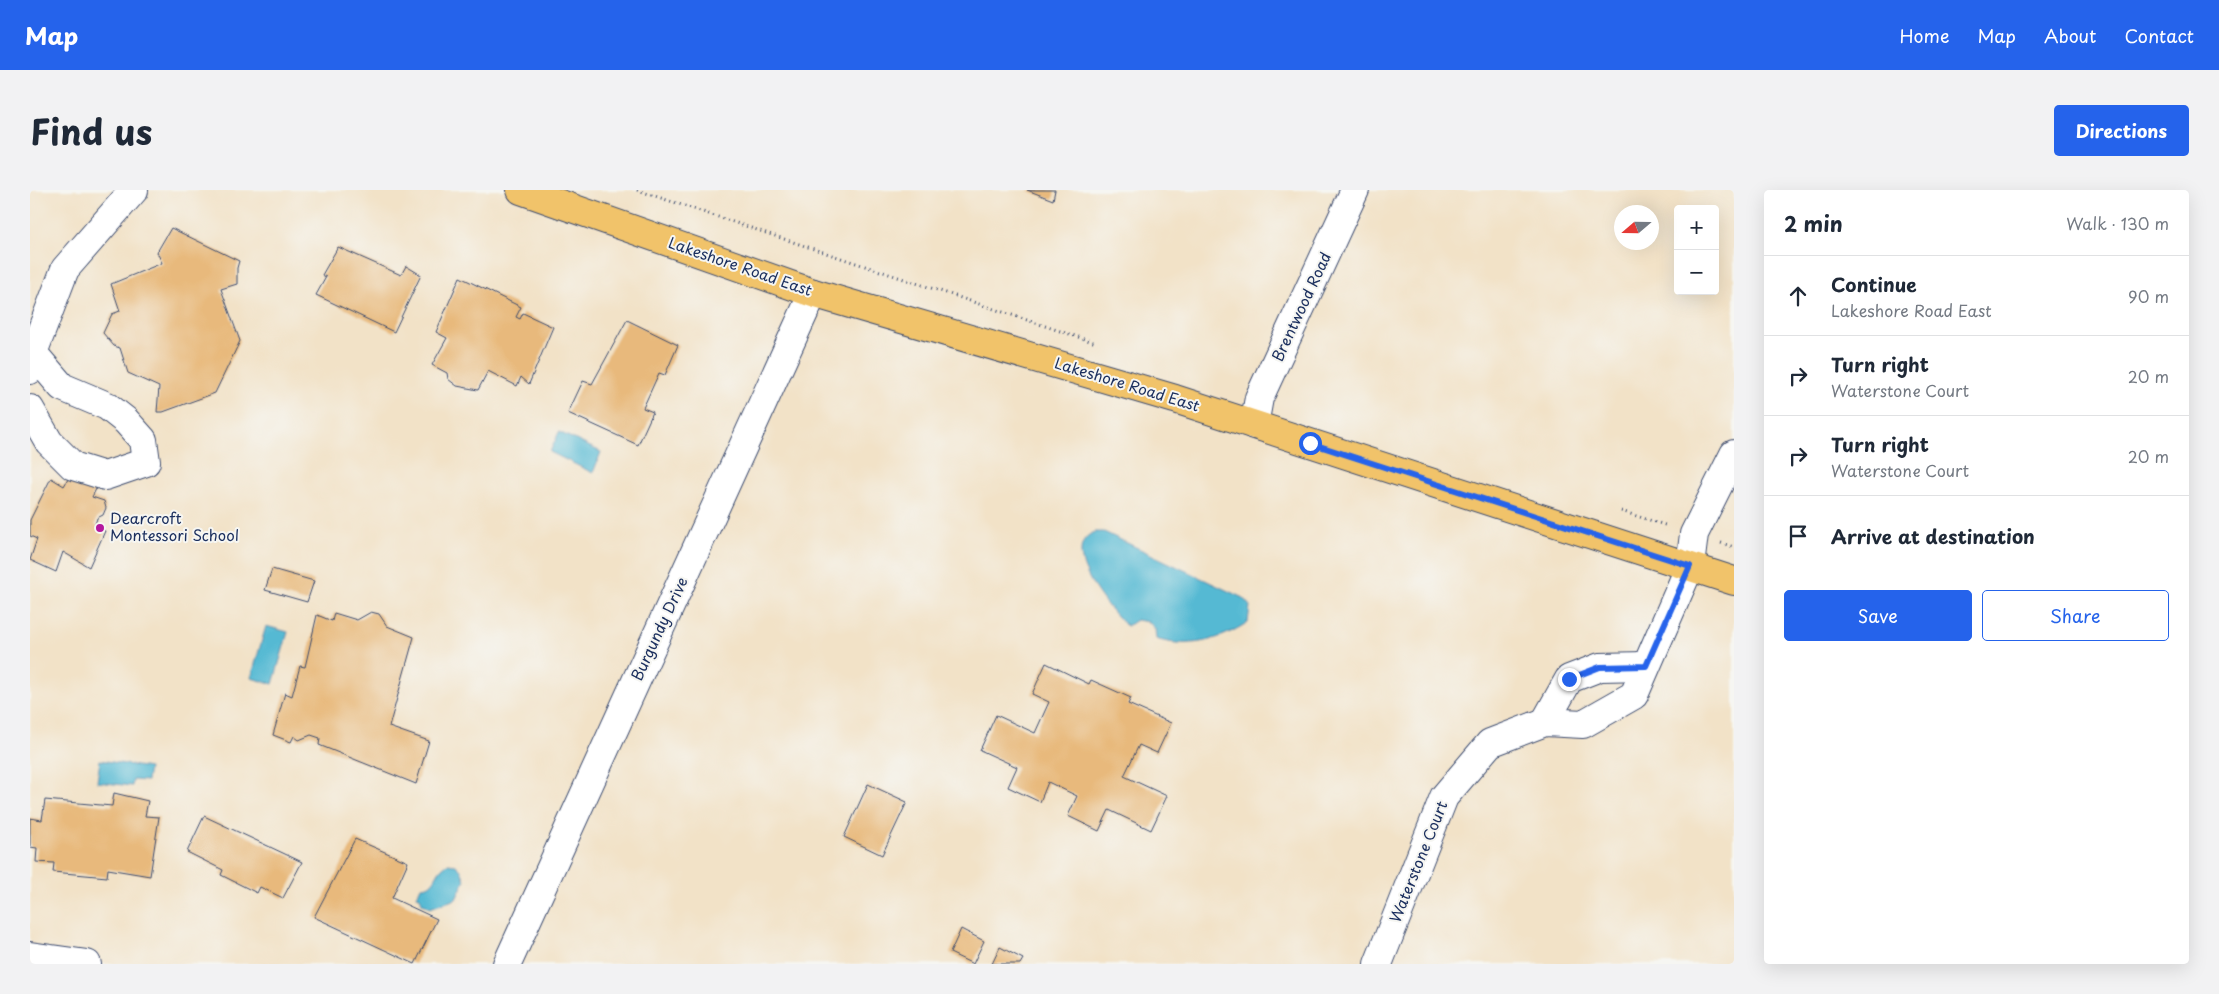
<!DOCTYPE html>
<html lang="en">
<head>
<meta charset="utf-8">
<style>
	body { margin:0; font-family:"Playpen Sans",sans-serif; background:#f2f2f3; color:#1f2937 }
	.controls { position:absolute; right:15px; top:15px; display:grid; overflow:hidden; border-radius:5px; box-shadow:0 5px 20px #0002 }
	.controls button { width:45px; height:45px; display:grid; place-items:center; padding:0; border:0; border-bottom:1px solid #e0e1e3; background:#fff; color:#1f2937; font:25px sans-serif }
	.compass { position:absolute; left:1584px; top:15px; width:45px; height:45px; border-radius:50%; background:#fff; box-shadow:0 5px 20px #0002; rotate:250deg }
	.stop { position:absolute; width:15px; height:15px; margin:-11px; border:4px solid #2563eb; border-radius:50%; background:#fff }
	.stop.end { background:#2563eb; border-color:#fff; box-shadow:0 1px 5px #0008 }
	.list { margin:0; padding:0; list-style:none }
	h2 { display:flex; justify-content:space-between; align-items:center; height:65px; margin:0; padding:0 20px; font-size:21px }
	h2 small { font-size:16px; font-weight:400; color:#747a83 }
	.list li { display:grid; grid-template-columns:32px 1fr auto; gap:15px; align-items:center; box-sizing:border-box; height:80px; padding:0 20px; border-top:1px solid #e0e1e3 }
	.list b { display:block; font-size:19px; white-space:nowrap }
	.list p { margin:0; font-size:16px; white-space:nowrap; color:#747a83 }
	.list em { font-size:16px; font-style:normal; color:#747a83 }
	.actions { display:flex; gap:10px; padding:15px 20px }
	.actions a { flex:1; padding:11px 0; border:1px solid #2563eb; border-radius:5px; text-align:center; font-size:18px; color:#2563eb }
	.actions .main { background:#2563eb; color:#fff }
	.icon { flex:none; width:28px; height:28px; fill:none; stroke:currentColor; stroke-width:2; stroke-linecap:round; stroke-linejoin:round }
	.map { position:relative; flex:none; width:1704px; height:774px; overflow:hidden; border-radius:5px }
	header { display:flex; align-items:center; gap:30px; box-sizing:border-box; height:70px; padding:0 25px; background:#2563eb; color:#fff }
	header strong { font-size:24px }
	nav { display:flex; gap:28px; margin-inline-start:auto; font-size:18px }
	.intro { display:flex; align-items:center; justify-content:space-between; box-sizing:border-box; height:120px; padding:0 30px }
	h1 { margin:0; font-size:35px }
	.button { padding:12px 22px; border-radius:5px; background:#2563eb; color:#fff; font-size:18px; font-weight:700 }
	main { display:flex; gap:30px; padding:0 30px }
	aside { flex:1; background:#fff; border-radius:5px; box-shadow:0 5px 20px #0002 }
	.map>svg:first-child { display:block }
</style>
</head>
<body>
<header>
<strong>Map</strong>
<nav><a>Home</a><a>Map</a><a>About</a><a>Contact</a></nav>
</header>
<div class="intro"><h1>Find us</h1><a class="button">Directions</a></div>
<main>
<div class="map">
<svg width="1704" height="774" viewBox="0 0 1704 774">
	<rect width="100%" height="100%" fill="#f6f6f2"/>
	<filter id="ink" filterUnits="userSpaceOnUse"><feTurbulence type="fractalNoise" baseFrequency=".02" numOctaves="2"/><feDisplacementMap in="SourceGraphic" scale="10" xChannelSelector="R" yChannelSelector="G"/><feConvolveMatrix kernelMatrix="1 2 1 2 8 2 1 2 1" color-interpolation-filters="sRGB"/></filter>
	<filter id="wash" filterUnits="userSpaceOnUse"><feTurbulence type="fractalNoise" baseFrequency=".0096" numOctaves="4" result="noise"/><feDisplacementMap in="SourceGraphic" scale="20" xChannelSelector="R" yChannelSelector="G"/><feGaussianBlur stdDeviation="1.12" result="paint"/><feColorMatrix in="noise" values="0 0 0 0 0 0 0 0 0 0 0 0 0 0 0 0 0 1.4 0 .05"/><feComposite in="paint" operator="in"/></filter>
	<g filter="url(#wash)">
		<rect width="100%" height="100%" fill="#f2e2c7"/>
		<g fill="#54b9d3" stroke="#387498">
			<path d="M529 242 571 262 563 283 520 262Z"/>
			<path d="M1065 342H1074L1213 408 1220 416 1218 432C1190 451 1158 459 1126 449L1125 439 1119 432 1106 430 1097 436C1079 422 1026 356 1065 342Z"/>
			<path d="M236 436 258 442 243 494 221 488Z"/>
			<path d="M70 570 119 578 117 591 103 590 102 596 67 592Z"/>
			<path d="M418 674 426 675 431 680 435 690 426 709 400 718 392 713 390 707 387 706 391 697C408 697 404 680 418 674Z"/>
		</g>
		<g id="blocks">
			<g fill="#e8b97c">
				<path d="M997 0H1025L1023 10Z"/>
				<path d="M141 38 209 71 207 78V94L191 99 210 151 185 203 133 222H127L129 197 98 183 90 158 84 156 73 143 82 124 90 121 81 94 132 73 127 62Z"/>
				<path d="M308 57 371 85 376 76 391 85 364 142 286 105 296 87 292 85Z"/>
				<path d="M430 87 491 117 486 127 490 129 493 123 523 137 499 194 491 187 487 196 458 181 448 200 427 196 418 189 417 183 402 175 417 148 406 142Z"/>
				<path d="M597 130 648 155 635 185 629 183 613 218 623 222 608 255 538 223 553 191 562 194Z"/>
				<path d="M41 284 67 297 62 307 74 311 76 318 73 325 67 328 65 335 75 341 59 377 33 362 26 382 0 370 7 349 0 346V330L21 288 34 296Z"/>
				<path d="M242 379 284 391 277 412 235 400Z"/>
				<path d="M341 422 349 424 357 436 384 447 359 537 399 551 386 594 289 555 290 548 281 545 269 550 264 546 261 552 243 545 255 503 262 506 270 476 275 477 287 425 302 431 304 423 327 430Z"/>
				<path d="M1016 473 1059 494 1061 490 1101 508 1098 514 1141 533 1127 563 1109 555 1094 586 1137 606 1121 640 1079 620 1069 641 1038 626 1047 606 1018 592 1010 612 978 597 987 577 950 560 966 525 1005 543 1019 512 1002 504Z"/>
				<path d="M838 594 877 612 852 665 814 647Z"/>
				<path d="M84 603 118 611 115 626 129 627 120 686 78 679 77 687 23 682 24 673 6 672 7 658 0 657V628L12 630 15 610 82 616Z"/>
				<path d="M174 626 272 672 253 708 230 697 227 703 191 685 193 680 157 662Z"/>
				<path d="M325 649 378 672 362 708 407 729 385 774 284 727Z"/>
				<path d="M931 739 954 751 943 774 920 763Z"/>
				<path d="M970 757 993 769 990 774H962Z"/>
			</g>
		</g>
	</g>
	<g filter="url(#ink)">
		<use href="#blocks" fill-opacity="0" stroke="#3b4a6e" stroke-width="1"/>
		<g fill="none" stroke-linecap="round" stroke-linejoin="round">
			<defs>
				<g id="minor">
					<path d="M0 180 3 163 35 79 104 0"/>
					<path d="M0 219 19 252 43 276 75 286 116 272 113 250 96 231 77 216 32 197 3 163"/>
					<path d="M1224 235 1229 208 1325 0"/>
					<path d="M1515 532 1539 489 1570 477 1616 476"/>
					<path d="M0 766 57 774"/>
					<path d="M477 774 783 103"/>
					<path d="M1348 774 1414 607 1460 553 1515 532 1553 534 1604 505 1660 376 1664 344 1704 264"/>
				</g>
				<path id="major" d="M491 0 783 103 1145 209 1704 391"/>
			</defs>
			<use href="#minor" stroke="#3b4a6e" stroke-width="30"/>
			<use href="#major" stroke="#3b4a6e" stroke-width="30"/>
			<g stroke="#3b4a6e" stroke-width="3" stroke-dasharray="1 4" stroke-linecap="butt">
				<path d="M607 0 1066 153"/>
				<path d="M1591 321 1638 336"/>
				<path d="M1691 353 1704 357"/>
			</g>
			<use href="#minor" stroke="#fff" stroke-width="28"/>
			<use href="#major" stroke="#f1c36a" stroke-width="28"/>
		</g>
	</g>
	<g fill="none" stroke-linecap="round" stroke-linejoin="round" filter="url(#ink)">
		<path stroke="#2563eb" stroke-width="6" d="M1280 253 1660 376 1616 476 1570 477 1539 489"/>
	</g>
	<circle fill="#b5179e" stroke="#f6f6f2" stroke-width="2" cx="70" cy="338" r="5"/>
	<g text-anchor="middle" stroke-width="4" stroke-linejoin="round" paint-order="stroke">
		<g font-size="15" fill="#1b2f5e" stroke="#f6f6f2">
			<text transform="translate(710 77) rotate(19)" y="5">Lakeshore Road East</text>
			<text transform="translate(1272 117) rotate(-65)" y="5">Brentwood Road</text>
			<text transform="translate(1097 195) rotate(17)" y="5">Lakeshore Road East</text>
			<text transform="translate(630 439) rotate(-65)" y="5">Burgundy Drive</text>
			<text transform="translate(1389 672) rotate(-68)" y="5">Waterstone Court</text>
		</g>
		<g font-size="15" fill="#1b2f5e" stroke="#f6f6f2" text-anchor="start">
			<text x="80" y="334">Dearcroft<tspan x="80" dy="17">Montessori School</tspan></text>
		</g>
	</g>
</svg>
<div class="controls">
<button>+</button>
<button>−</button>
</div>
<svg class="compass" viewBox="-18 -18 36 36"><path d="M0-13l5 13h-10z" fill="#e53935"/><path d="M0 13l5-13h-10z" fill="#747a83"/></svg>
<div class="stop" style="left:1280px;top:253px"></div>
<div class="stop end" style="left:1539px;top:489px"></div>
</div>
<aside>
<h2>2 min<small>Walk · 130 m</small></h2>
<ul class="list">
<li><svg class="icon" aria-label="ahead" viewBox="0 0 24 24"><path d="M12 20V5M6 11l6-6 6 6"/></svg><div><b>Continue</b><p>Lakeshore Road East</p></div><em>90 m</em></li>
<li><svg class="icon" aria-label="right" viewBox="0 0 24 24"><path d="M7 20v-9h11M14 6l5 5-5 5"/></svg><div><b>Turn right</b><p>Waterstone Court</p></div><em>20 m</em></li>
<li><svg class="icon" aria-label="right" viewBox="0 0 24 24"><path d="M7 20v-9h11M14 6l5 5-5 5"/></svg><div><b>Turn right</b><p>Waterstone Court</p></div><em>20 m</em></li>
<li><svg class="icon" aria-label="arrive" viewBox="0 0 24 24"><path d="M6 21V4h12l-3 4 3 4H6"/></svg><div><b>Arrive at destination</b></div></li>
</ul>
<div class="actions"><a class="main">Save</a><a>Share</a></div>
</aside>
</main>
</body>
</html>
